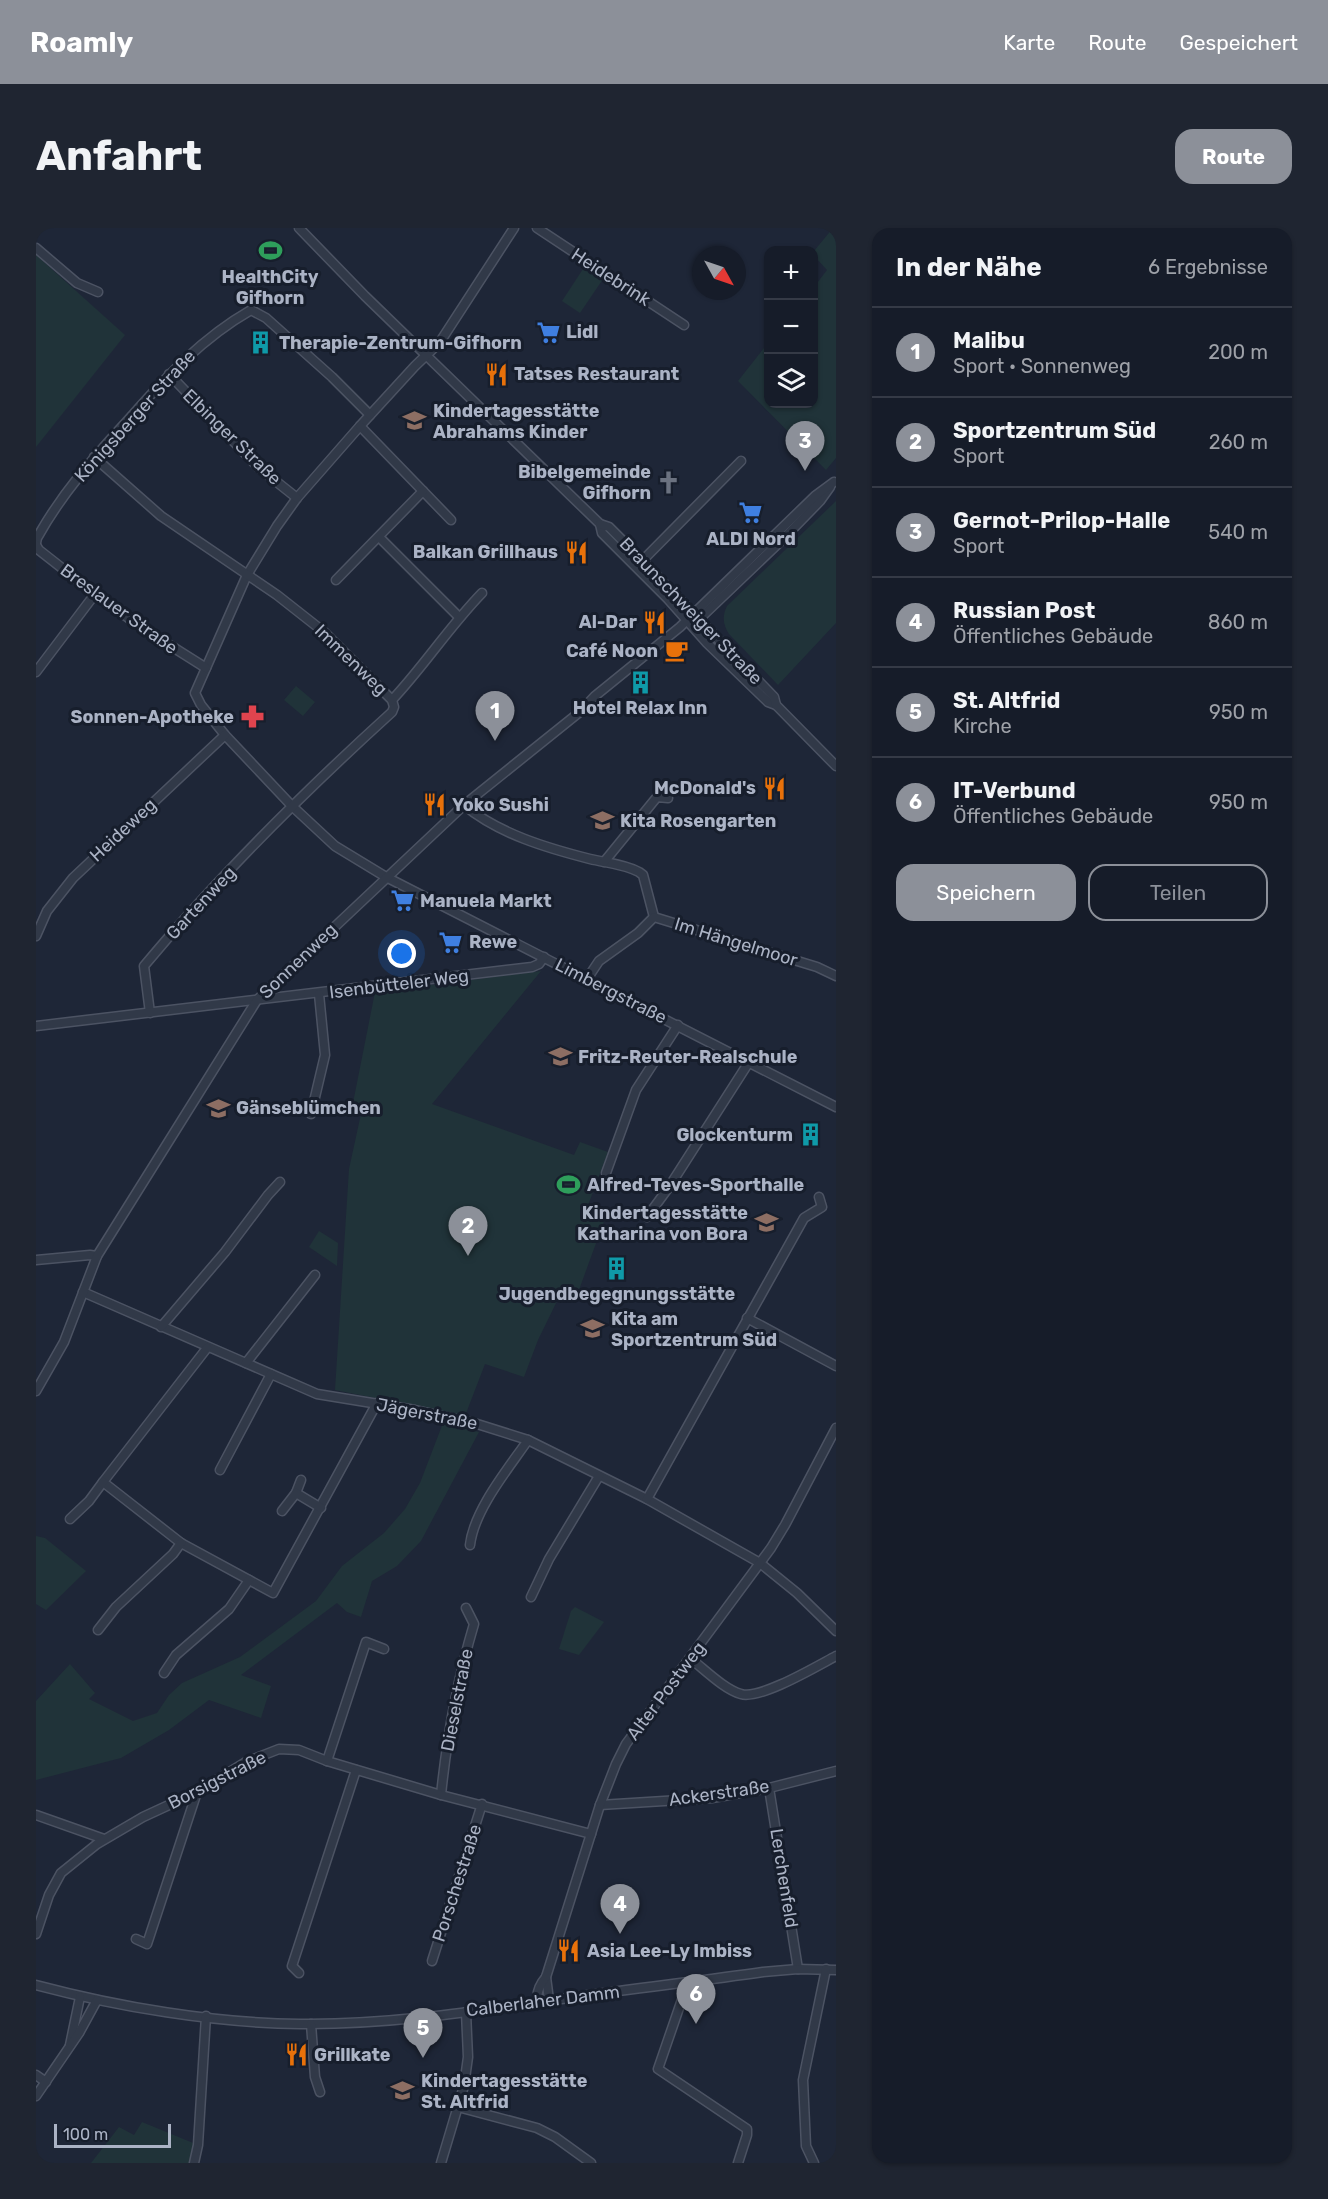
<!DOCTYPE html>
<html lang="de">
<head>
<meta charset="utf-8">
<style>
	body { margin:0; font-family:Rubik,sans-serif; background:#1f2531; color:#f1f3f6 }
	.controls { position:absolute; right:18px; top:18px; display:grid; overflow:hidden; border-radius:12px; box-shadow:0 2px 4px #0004 }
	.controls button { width:54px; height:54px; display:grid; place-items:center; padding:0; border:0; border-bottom:2px solid #353a46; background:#161c29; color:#f1f3f6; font:30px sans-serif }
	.compass { position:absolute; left:656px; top:18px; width:54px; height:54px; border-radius:50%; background:#161c29; box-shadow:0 2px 4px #0004; rotate:130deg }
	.scale { position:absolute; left:18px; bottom:15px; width:117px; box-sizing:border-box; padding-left:6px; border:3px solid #abb3c5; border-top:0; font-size:16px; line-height:21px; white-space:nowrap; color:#abb3c5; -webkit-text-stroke:4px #171e2c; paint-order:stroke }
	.you { position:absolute; left:366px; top:726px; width:21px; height:21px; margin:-15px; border:4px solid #fff; border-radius:50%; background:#1a73e8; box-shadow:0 0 0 9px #1a73e833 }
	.badge { display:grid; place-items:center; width:39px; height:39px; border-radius:50%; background:#8c9099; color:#fff; font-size:20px; font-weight:700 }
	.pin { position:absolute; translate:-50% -50px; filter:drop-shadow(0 2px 3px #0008) }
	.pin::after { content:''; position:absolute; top:32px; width:21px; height:18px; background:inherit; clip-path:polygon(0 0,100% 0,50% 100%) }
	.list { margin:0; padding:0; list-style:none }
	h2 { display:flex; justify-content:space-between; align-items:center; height:78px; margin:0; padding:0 24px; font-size:26px }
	h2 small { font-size:20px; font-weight:400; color:#9ea1a8 }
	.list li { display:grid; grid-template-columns:39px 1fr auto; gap:18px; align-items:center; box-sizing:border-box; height:90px; padding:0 24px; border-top:2px solid #353a46 }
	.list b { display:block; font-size:22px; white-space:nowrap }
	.list p { margin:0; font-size:20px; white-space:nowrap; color:#9ea1a8 }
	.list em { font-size:20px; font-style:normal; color:#9ea1a8 }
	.actions { display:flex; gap:12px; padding:18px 24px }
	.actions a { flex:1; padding:14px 0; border:2px solid #8c9099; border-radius:18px; text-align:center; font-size:21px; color:#8c9099 }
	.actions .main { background:#8c9099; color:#fff }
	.icon { flex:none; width:33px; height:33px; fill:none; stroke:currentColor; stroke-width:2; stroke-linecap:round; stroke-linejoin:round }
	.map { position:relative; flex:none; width:800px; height:1935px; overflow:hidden; border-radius:18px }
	header { display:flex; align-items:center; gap:36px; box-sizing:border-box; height:84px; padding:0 30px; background:#8c9099; color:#fff }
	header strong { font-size:28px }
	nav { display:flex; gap:33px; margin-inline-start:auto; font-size:21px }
	.intro { display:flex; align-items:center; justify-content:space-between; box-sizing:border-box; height:144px; padding:0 36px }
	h1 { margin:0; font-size:42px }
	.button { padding:15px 27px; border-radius:18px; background:#8c9099; color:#fff; font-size:21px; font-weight:700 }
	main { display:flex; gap:36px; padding:0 36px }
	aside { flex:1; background:#161c29; border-radius:18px; box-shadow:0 2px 4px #0004 }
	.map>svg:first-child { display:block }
</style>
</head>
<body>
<header>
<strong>Roamly</strong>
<nav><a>Karte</a><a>Route</a><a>Gespeichert</a></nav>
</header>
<div class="intro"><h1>Anfahrt</h1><a class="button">Route</a></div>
<main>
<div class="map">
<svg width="800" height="1935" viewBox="0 0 800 1935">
	<rect width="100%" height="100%" fill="#1e2637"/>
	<g fill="#203339">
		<path d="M797 0H800V230L790 242 702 153 732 115V176H778V59L791 42 778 28V23Z"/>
		<path d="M0 27 89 107 0 219Z"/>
		<path d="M549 38 567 51 544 85 526 73Z"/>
		<path d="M800 273V395L742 457 693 406C687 397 686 388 691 378Z"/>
		<path d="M260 458 279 474 267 488 248 472Z"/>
		<path d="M505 743 396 876 538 927 544 914 572 924 551 980 570 988 540 1070 524 1067 502 1112 488 1149 449 1136 429 1188 299 1162 313 941 328 872 316 880 339 764Z"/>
		<path d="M283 1003 302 1015 301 1038 273 1019Z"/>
		<path d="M407 1195 443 1204 385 1313 361 1338 336 1353 325 1389 311 1384 301 1375 205 1447 235 1458 225 1490 173 1472 133 1502 85 1530 0 1552V1473L34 1436 59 1465 53 1471 97 1493 121 1485 133 1467 146 1455 204 1429 280 1373 306 1338 348 1305 369 1281 384 1255Z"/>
		<path d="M0 1308 9 1310 50 1343 10 1382 0 1376Z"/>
		<path d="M539 1379 568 1394 543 1427 523 1421 535 1383Z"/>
		<path d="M106 1894 162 1917 158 1935H55L83 1899 98 1907Z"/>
	</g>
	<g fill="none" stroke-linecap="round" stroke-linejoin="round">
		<defs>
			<g id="minor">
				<path d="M263 0 329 68 564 296 566 305 632 371 671 415 732 474 740 477"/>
				<path d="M478 0 404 114 379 138 324 198 261 270 241 298 211 347 159 465 165 477 189 507 256 578 299 618 350 649 800 879"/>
				<path d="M501 0 648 97"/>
				<path d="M0 20 41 55 62 64"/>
				<path d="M133 146 222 239 261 270"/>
				<path d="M324 198 415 292"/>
				<path d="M58 229 125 288 241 367 288 404 356 472 358 479 356 484C269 563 183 648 108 738L114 785"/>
				<path d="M564 296 573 299 590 316 738 469 740 477 800 538"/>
				<path d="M343 309 423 389"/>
				<path d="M0 315 1 310C26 265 59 228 93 191 130 149 166 110 215 82L230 90 296 149 334 187"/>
				<path d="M0 317 3 322 59 366 105 399 170 440"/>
				<path d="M604 335 705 233"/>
				<path d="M300 352 387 263"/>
				<path d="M660 394 747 311 784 273 794 259"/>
				<path d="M0 444 59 366"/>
				<path d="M356 472C388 438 413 399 446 365"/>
				<path d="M428 577C463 606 511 620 554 631 571 635 588 636 603 644L607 647 618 689"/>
				<path d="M568 634 621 569 632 570"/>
				<path d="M0 708 11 683 37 650 189 507"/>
				<path d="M551 751 563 733 602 705 618 689 781 739 800 748"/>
				<path d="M0 798 496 739 503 736 508 729"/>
				<path d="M275 886 289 827 283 766"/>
				<path d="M570 945 600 862 642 797"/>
				<path d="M611 989 633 959 713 834"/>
				<path d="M0 1032 54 1027 61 1028"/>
				<path d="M47 1064 281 1166 379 1182 438 1195 492 1212 611 1271 724 1335 761 1365 800 1403"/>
				<path d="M711 1090 800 1138"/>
				<path d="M125 1099 189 1024 232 967 244 954"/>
				<path d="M171 1120 67 1254 145 1315 237 1365 341 1175"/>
				<path d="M210 1135 279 1047"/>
				<path d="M0 1163 28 1114 61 1028 221 772 428 577 545 483 559 468 644 399 779 268 798 254"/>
				<path d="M184 1242 235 1146"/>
				<path d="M260 1265 265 1252"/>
				<path d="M611 1271 768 990 786 979 783 969"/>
				<path d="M246 1283 260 1265 285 1280"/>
				<path d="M34 1291 53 1273 67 1254"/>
				<path d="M434 1317C438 1282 472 1241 492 1212"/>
				<path d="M495 1369 513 1331 563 1248"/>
				<path d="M62 1402 80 1379 137 1326 145 1315"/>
				<path d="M655 1431C668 1441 689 1462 705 1466 724 1472 781 1438 800 1428"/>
				<path d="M128 1445 140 1427 193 1381 213 1352"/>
				<path d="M291 1533 330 1414 348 1421"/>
				<path d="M733 1560 762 1741"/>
				<path d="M405 1567C411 1508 421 1453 438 1396L430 1380"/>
				<path d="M564 1577 676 1570 733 1560 800 1543"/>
				<path d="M0 1587 68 1611"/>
				<path d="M0 1706 13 1667 25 1645 61 1616 107 1589 161 1564 210 1534 243 1521 263 1522 291 1533 405 1567 555 1606"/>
				<path d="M100 1711 111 1716 161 1564"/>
				<path d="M396 1733 446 1576"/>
				<path d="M263 1745 256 1738 320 1542"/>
				<path d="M510 1749 513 1772"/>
				<path d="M652 1754 622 1841 711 1901V1907L702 1935"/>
				<path d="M0 1757C83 1779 178 1795 264 1796 356 1797 448 1782 539 1769 601 1760 665 1753 727 1744L762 1741 800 1742"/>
				<path d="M502 1774C500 1765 504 1756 510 1749L564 1577 580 1536 590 1516 735 1320 749 1297 800 1200"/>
				<path d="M275 1796 279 1849 284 1864"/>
				<path d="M34 1817 44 1769"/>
				<path d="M0 1847 10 1854"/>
				<path d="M0 1868 43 1805 61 1772"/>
				<path d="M422 1879 501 1900 519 1909 555 1935"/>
				<path d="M158 1935 162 1917 170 1788"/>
				<path d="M405 1935 428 1858 432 1829 430 1784"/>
				<path d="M778 1935 770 1918 767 1852 790 1741"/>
			</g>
		</defs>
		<use href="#minor" stroke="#4c5363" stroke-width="11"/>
		<use href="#minor" stroke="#313948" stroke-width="8"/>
	</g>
	<defs>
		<symbol id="stadium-bare" viewBox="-9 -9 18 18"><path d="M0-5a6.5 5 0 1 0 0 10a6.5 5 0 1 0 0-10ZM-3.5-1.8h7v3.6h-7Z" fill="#2e9e5b" stroke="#171e2c" stroke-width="2.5" paint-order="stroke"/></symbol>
		<symbol id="supermarket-bare" viewBox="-9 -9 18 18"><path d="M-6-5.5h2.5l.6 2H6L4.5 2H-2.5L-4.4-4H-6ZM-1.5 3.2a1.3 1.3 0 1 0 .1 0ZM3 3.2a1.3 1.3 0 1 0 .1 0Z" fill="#3f7fe0" stroke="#171e2c" stroke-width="2.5" paint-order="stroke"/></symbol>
		<symbol id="building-bare" viewBox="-9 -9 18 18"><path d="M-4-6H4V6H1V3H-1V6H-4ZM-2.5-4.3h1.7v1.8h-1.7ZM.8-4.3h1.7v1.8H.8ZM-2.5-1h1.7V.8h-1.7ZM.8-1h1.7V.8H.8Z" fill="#0f9aa8" stroke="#171e2c" stroke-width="2.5" paint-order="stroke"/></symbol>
		<symbol id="restaurant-bare" viewBox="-9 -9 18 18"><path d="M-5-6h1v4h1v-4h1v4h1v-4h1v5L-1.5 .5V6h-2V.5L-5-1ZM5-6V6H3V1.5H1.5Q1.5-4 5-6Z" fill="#e8710a" stroke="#171e2c" stroke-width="2.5" paint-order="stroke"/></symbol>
		<symbol id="school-bare" viewBox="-9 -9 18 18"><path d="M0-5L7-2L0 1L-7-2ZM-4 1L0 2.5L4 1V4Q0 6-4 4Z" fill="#8d6e63" stroke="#171e2c" stroke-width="2.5" paint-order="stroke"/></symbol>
		<symbol id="church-bare" viewBox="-9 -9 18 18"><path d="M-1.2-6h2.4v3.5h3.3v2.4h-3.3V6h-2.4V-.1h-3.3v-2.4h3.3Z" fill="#6b7280" stroke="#171e2c" stroke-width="2.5" paint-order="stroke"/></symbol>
		<symbol id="cafe-bare" viewBox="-9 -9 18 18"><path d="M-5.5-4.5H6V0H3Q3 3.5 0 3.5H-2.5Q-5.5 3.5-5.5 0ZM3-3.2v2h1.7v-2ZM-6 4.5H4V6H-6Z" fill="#e8710a" stroke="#171e2c" stroke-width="2.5" paint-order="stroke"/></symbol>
		<symbol id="pharmacy-bare" viewBox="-9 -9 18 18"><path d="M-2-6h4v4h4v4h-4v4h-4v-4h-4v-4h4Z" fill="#e0444e" stroke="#171e2c" stroke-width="2.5" paint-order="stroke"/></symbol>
	</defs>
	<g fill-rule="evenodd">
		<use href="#stadium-bare" x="218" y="6" width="33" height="33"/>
		<use href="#supermarket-bare" x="496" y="88" width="33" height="33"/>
		<use href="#building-bare" x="208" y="98" width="33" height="33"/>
		<use href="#restaurant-bare" x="444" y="130" width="33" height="33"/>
		<use href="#school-bare" x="362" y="176" width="33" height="33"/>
		<use href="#church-bare" x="616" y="238" width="33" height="33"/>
		<use href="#supermarket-bare" x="698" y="268" width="33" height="33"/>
		<use href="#restaurant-bare" x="524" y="308" width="33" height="33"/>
		<use href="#restaurant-bare" x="602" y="378" width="33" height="33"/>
		<use href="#cafe-bare" x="624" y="406" width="33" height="33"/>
		<use href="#building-bare" x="588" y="438" width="33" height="33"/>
		<use href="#pharmacy-bare" x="200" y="472" width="33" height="33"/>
		<use href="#restaurant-bare" x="722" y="544" width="33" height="33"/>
		<use href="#restaurant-bare" x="382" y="560" width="33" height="33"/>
		<use href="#school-bare" x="550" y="576" width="33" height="33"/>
		<use href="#supermarket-bare" x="350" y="656" width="33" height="33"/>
		<use href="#supermarket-bare" x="398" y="698" width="33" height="33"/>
		<use href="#school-bare" x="508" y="812" width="33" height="33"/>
		<use href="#school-bare" x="166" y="864" width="33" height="33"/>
		<use href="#building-bare" x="758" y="890" width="33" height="33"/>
		<use href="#stadium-bare" x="516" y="940" width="33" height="33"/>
		<use href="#school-bare" x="714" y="978" width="33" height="33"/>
		<use href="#building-bare" x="564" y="1024" width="33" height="33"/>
		<use href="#school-bare" x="540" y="1084" width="33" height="33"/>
		<use href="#restaurant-bare" x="516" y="1706" width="33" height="33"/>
		<use href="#restaurant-bare" x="244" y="1810" width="33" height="33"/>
		<use href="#school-bare" x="350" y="1846" width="33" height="33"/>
	</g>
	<g text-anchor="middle" stroke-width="6" stroke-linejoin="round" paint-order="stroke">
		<g font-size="18" font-weight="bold" fill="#abb3c5" stroke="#171e2c" text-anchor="start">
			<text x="234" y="55" text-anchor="middle">HealthCity<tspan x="234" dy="21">Gifhorn</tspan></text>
			<text x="530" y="110">Lidl</text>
			<text x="243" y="121">Therapie-Zentrum-Gifhorn</text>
			<text x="478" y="152">Tatses Restaurant</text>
			<text x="397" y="189">Kindertagesstätte<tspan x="397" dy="21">Abrahams Kinder</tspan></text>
			<text x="615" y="250" text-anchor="end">Bibelgemeinde<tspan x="615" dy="21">Gifhorn</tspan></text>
			<text x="715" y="317" text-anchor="middle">ALDI Nord</text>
			<text x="522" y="330" text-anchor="end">Balkan Grillhaus</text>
			<text x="601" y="400" text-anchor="end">Al-Dar</text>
			<text x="622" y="429" text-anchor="end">Café Noon</text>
			<text x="604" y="486" text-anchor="middle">Hotel Relax Inn</text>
			<text x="198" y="495" text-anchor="end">Sonnen-Apotheke</text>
			<text x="720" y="566" text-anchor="end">McDonald's</text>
			<text x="416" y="583">Yoko Sushi</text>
			<text x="584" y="599">Kita Rosengarten</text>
			<text x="384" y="679">Manuela Markt</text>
			<text x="433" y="720">Rewe</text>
			<text x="542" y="835">Fritz-Reuter-Realschule</text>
			<text x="200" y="886">Gänseblümchen</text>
			<text x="757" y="913" text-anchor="end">Glockenturm</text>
			<text x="551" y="963">Alfred-Teves-Sporthalle</text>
			<text x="712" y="991" text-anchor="end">Kindertagesstätte<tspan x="712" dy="21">Katharina von Bora</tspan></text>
			<text x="581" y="1072" text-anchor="middle">Jugendbegegnungsstätte</text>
			<text x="575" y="1097">Kita am<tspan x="575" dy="21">Sportzentrum Süd</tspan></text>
			<text x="551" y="1729">Asia Lee-Ly Imbiss</text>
			<text x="278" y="1833">Grillkate</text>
			<text x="385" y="1859">Kindertagesstätte<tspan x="385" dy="21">St. Altfrid</tspan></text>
		</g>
		<g font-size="18" fill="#abb3c5" stroke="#171e2c">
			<text transform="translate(575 49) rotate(33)" y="6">Heidebrink</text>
			<text transform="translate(99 188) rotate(-48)" y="6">Königsberger Straße</text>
			<text transform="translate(196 209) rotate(44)" y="6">Elbinger Straße</text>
			<text transform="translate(83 381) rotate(36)" y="6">Breslauer Straße</text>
			<text transform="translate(655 383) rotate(46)" y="6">Braunschweiger Straße</text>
			<text transform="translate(315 432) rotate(44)" y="6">Immenweg</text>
			<text transform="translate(87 602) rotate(-43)" y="6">Heideweg</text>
			<text transform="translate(165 675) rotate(-47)" y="6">Gartenweg</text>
			<text transform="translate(700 714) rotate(17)" y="6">Im Hängelmoor</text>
			<text transform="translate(262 733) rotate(-44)" y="6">Sonnenweg</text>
			<text transform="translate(363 756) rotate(-7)" y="6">Isenbütteler Weg</text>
			<text transform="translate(575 763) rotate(27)" y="6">Limbergstraße</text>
			<text transform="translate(391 1186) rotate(11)" y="6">Jägerstraße</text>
			<text transform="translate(630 1463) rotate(-53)" y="6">Alter Postweg</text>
			<text transform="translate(421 1472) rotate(-79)" y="6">Dieselstraße</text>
			<text transform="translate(181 1552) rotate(-27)" y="6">Borsigstraße</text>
			<text transform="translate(683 1565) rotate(-8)" y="6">Ackerstraße</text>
			<text transform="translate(748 1650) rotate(81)" y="6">Lerchenfeld</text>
			<text transform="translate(421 1655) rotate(-72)" y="6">Porschestraße</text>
			<text transform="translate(507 1773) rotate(-7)" y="6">Calberlaher Damm</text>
		</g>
	</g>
</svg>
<div class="controls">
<button>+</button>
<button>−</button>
<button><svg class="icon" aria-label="layers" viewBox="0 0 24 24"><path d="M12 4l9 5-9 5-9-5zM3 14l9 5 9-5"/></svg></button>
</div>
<svg class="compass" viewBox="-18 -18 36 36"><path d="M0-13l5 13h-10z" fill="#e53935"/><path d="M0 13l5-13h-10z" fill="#9ea1a8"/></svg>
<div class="scale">100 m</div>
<div class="you"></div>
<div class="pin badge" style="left:459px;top:513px">1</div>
<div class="pin badge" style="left:432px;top:1028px">2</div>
<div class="pin badge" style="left:769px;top:243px">3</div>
<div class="pin badge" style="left:584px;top:1706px">4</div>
<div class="pin badge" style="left:387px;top:1830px">5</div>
<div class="pin badge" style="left:660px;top:1796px">6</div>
</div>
<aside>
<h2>In der Nähe<small>6 Ergebnisse</small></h2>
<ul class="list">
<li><span class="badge">1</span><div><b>Malibu</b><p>Sport · Sonnenweg</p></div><em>200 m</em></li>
<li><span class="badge">2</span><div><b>Sportzentrum Süd</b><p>Sport</p></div><em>260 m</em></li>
<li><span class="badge">3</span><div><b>Gernot-Prilop-Halle</b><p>Sport</p></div><em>540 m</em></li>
<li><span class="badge">4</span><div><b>Russian Post</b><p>Öffentliches Gebäude</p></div><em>860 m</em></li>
<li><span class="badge">5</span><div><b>St. Altfrid</b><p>Kirche</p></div><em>950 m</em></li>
<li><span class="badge">6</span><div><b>IT-Verbund</b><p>Öffentliches Gebäude</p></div><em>950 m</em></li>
</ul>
<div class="actions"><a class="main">Speichern</a><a>Teilen</a></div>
</aside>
</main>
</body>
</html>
